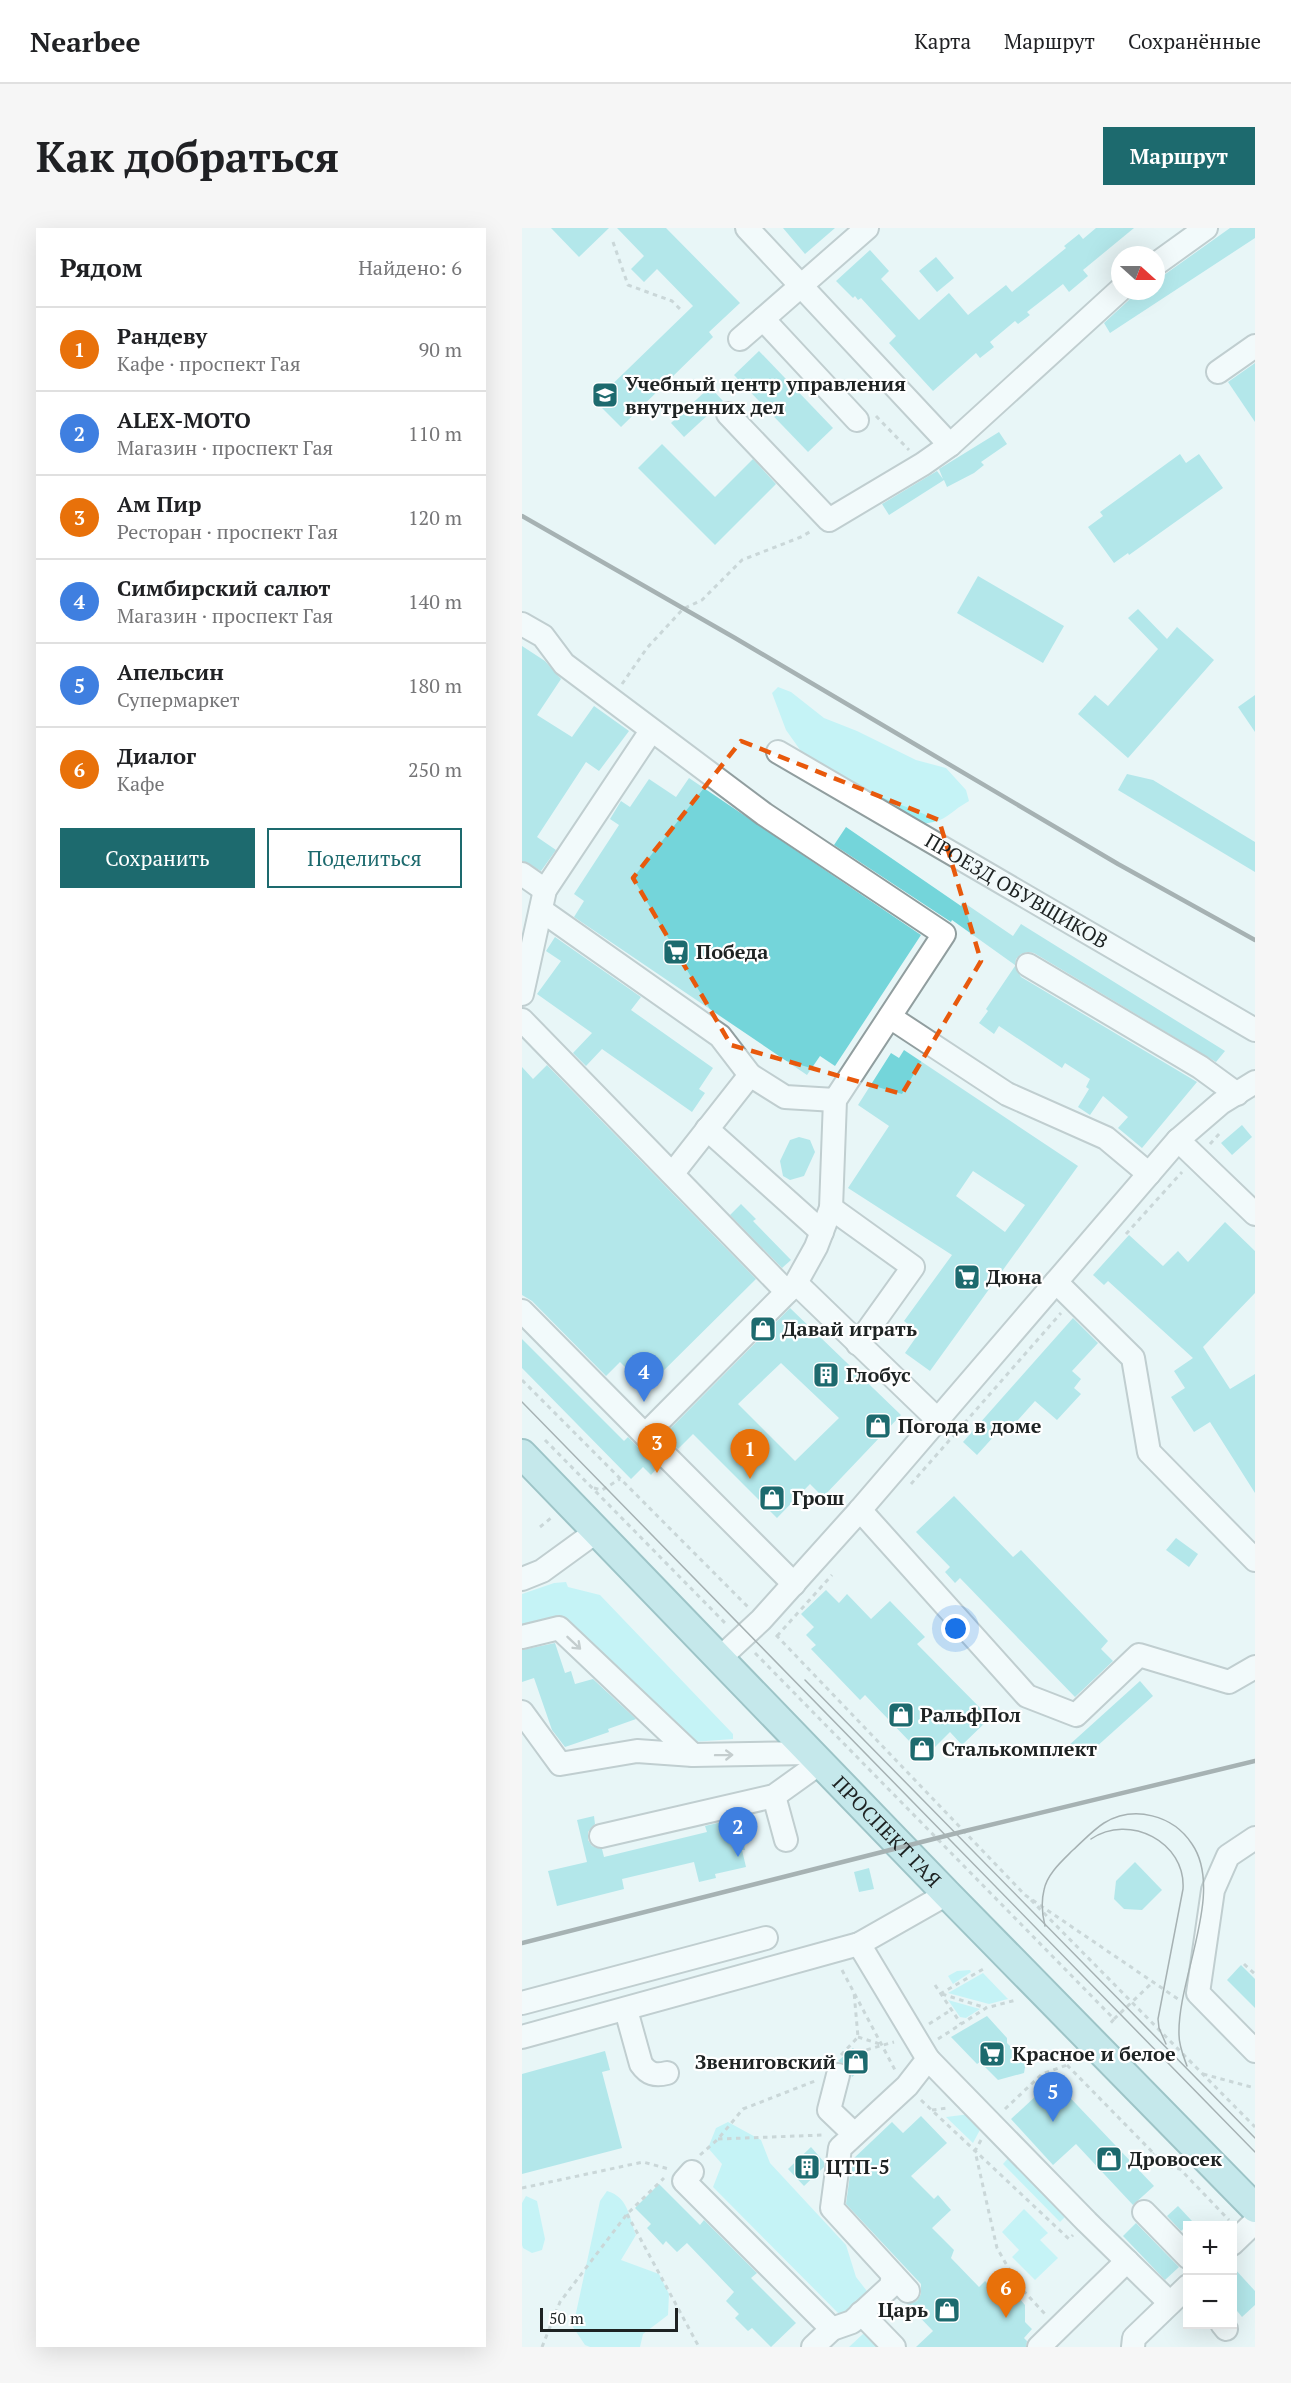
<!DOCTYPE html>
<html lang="ru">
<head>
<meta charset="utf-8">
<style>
	body { margin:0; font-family:"PT Serif",serif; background:#f6f6f6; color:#202124 }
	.controls { position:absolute; right:18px; bottom:18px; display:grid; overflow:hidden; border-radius:0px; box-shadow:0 6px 24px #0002 }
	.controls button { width:54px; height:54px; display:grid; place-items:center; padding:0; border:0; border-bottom:2px solid #e0e0e0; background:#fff; color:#202124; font:30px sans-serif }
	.compass { position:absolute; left:589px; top:18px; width:54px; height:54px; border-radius:50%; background:#fff; box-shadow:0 6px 24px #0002; rotate:111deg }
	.scale { position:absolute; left:18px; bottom:15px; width:138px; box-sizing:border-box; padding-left:6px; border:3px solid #1e2323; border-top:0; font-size:16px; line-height:21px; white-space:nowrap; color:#1e2323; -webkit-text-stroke:4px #fff; paint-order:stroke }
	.you { position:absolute; left:434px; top:1401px; width:21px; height:21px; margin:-15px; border:4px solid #fff; border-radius:50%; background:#1a73e8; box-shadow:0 0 0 9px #1a73e833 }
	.badge { display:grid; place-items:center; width:39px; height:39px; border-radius:50%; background:#1d6a6e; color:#fff; font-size:20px; font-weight:700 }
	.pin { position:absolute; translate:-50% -50px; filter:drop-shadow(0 2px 3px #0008) }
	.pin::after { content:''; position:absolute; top:32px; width:21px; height:18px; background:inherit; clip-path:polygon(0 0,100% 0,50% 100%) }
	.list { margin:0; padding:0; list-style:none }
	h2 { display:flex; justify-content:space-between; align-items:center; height:78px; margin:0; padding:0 24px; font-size:26px }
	h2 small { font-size:20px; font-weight:400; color:#757577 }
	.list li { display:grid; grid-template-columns:39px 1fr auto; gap:18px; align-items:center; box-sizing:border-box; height:84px; padding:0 24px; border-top:2px solid #e0e0e0 }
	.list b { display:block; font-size:22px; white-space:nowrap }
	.list p { margin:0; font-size:20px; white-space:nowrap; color:#757577 }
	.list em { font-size:20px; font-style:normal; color:#757577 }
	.actions { display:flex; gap:12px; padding:18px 24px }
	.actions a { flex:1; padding:14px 0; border:2px solid #1d6a6e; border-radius:0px; text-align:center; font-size:21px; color:#1d6a6e }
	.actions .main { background:#1d6a6e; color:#fff }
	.map { position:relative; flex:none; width:733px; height:2119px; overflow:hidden; border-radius:0px }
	header { display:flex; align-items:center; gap:36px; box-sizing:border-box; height:84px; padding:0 30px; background:#fff; border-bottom:2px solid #e0e0e0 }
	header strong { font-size:28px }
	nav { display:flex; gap:33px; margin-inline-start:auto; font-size:21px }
	.intro { display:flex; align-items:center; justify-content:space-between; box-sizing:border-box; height:144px; padding:0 36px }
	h1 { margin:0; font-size:42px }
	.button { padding:15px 27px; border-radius:0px; background:#1d6a6e; color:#fff; font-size:21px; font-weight:700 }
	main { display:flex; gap:36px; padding:0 36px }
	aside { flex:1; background:#fff; border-radius:0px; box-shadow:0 6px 24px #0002 }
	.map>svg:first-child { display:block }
</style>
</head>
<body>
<header>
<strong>Nearbee</strong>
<nav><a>Карта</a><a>Маршрут</a><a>Сохранённые</a></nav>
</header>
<div class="intro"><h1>Как добраться</h1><a class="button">Маршрут</a></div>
<main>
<aside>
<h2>Рядом<small>Найдено: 6</small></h2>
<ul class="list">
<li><span class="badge" style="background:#e8710a">1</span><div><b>Рандеву</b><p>Кафе · проспект Гая</p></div><em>90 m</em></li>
<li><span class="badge" style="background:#3f7fe0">2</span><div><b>ALEX-MOTO</b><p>Магазин · проспект Гая</p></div><em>110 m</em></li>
<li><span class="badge" style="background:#e8710a">3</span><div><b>Ам Пир</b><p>Ресторан · проспект Гая</p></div><em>120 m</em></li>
<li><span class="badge" style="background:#3f7fe0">4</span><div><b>Симбирский салют</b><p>Магазин · проспект Гая</p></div><em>140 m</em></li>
<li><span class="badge" style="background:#3f7fe0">5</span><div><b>Апельсин</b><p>Супермаркет</p></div><em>180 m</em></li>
<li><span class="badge" style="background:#e8710a">6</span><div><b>Диалог</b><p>Кафе</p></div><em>250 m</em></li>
</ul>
<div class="actions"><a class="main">Сохранить</a><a>Поделиться</a></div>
</aside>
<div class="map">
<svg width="733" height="2119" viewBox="0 0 733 2119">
	<rect width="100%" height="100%" fill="#e8f6f7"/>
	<g fill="#9cf0f4">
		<path d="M256 459 269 464 302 490 335 503 394 532 424 540 444 562 447 573C424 586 425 595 395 596L286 533 264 502 250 465Z"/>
		<path d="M44 1354 46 1359 78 1367 211 1506V1511L171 1514 37 1388 0 1398V1366L32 1355Z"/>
		<path d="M448 1742 449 1744 431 1756 426 1748 435 1743Z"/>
		<path d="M461 1745 486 1771 467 1776 426 1765Z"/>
		<path d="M426 1772 458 1781 444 1790 438 1789Z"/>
		<path d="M448 1886 460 1898 451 1915 424 1889Z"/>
		<path d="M206 1894 239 1912 248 1935 324 2017 334 2049 348 2067 321 2090 191 1959 200 1936 186 1920 194 1900Z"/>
		<path d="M488 1928 546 1986 538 1994 481 1936Z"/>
		<path d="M85 1963C106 1969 107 1988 114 2007L99 2032 137 2046 147 2066 146 2087 121 2106 118 2119H68L63 2117 51 2099 78 1973Z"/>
		<path d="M4 1968 15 1973 23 2011 20 2022 10 2025 1 2020 0 2017V1975Z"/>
		<path d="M502 1981 526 2005 518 2012 536 2030 513 2052 490 2029 497 2022 480 2004Z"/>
		<path d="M342 2105 355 2119H327Z"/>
	</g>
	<g fill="#74d5da" fill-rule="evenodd">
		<path d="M29 0H87L57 29Z"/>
		<path d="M95 0H144L218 75 187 104 191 109 99 199 73 173 171 78 135 41 122 54 109 41 122 28Z"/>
		<path d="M261 0H313L283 26Z"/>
		<path d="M574 0H612L561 42 566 48 547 64 541 56 505 84 508 87 496 96 493 93 468 114 472 119 458 130 454 125 411 163 367 115 374 108 339 70 336 72 333 68 331 70 314 53 348 22 367 43 359 51 397 92 427 65 446 87 484 57 490 64 544 20 542 18 557 6 561 11Z"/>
		<path d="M708 0H733V10L588 105 582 95 607 72 611 66 615 63H634V50L642 47Z"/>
		<path d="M414 29 432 50 415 64 397 43Z"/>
		<path d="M237 123 311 200 286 224 212 147Z"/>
		<path d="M733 135V194L706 154Z"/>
		<path d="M188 159 201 173 162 209 149 195Z"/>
		<path d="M477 204 485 216 459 234 462 237 452 245 425 259 422 252 367 287 360 276 415 243 421 251 417 241Z"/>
		<path d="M140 216 193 269 231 231 254 256 193 317 116 240Z"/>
		<path d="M658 226 664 235 677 226 701 260 607 327 606 325 592 335 566 299 581 288 578 284Z"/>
		<path d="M456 348 542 398 521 435 435 385Z"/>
		<path d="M616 381 645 411 655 399 692 432 606 530 556 486 573 467 586 478 636 421 606 390Z"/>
		<path d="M0 418 23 433 39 451 15 487 50 509 72 478 107 503 77 543 64 534 15 609 34 622 19 643 0 633Z"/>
		<path d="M733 467V504L716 479Z"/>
		<path d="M605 546 631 552 733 614V644L596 562Z"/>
		<path d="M167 550 399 707 313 838 298 828 285 847 52 689 62 673 52 666 97 597 88 591 99 573 108 579 127 551 154 569Z"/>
		<path d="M324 599 439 678 441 674 491 708 499 696 703 823 694 834 512 725 506 724 499 726 494 731 493 737 430 692 429 694 312 617Z"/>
		<path d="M33 709 119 769 109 782 191 840 177 861 183 865 170 884 80 821 64 838 51 825 70 805 15 766 39 733 24 723Z"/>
		<path d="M493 738 499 749 675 854 620 920 596 900 606 889 581 868 568 887 556 879 567 861 564 859 568 851 543 835 540 840 477 798 472 806 457 795 466 783 464 781Z"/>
		<path d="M382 822 556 938 408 1143 383 1125 397 1105 382 1093 430 1027 326 960 367 898 336 877 369 825 377 830ZM451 943 503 977 483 1004 434 968Z"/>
		<path d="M25 837 234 1051 124 1160 98 1134 84 1148 10 1073 0 1067V839L11 851Z"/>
		<path d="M720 897 730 909 710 927 699 915Z"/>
		<path d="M277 909 288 912 293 924 282 948 268 952 261 948 258 933 268 912Z"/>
		<path d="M219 976 234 991 231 993 269 1032 260 1040 208 987Z"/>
		<path d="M703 994 733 1023V1065L681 1119 708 1161 733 1146V1265L688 1194 672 1204 649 1169 663 1160 652 1143 671 1130 586 1053 582 1057 571 1047 607 1007 641 1038 656 1023 666 1034Z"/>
		<path d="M268 1080 379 1187 301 1269 288 1256 255 1290 171 1206 156 1221 142 1207ZM259 1135 317 1190 273 1233 216 1176Z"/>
		<path d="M551 1090 576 1115 550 1143 559 1151 552 1160 559 1166 535 1192 513 1173 488 1201 483 1196 455 1227 441 1214Z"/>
		<path d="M0 1111 102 1213 106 1209 136 1239 129 1247 121 1239 109 1251 0 1140Z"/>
		<path d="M432 1268 491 1329 499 1322 586 1413 579 1421 591 1433 553 1469 438 1350 433 1355 423 1344 428 1339 394 1304Z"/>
		<path d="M654 1310 676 1326 667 1339 644 1322Z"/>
		<path d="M304 1362 317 1375 325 1366 349 1391 368 1373 403 1409 395 1416 468 1490 440 1517 428 1504 400 1532 387 1519 390 1516 343 1467 338 1472 289 1421 294 1417 284 1407 292 1399 279 1386Z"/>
		<path d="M33 1415 43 1445 49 1443 53 1456 71 1451 114 1491 86 1501 87 1504 43 1519 30 1502 12 1450 0 1454V1422Z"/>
		<path d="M618 1453 631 1468 573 1520 535 1528Z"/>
		<path d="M72 1588 73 1596 66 1604V1612L70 1618 80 1621 82 1629 185 1604 183 1598 216 1590 223 1622H220L224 1639 193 1646 194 1650 177 1654 172 1634 100 1651 102 1661 35 1678 26 1643 65 1634 55 1592Z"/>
		<path d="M613 1634 640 1662 620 1682 602 1681 592 1671 594 1653Z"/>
		<path d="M347 1640 352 1661 337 1664 332 1644Z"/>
		<path d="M719 1737 733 1751V1780L705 1752Z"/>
		<path d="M465 1788 485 1810V1815L504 1834 502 1845 476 1852 458 1834 455 1836 429 1809Z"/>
		<path d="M331 1820 345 1836 330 1849 326 1838 316 1833Z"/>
		<path d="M83 1823 88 1842 80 1844 100 1920 0 1946V1846Z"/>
		<path d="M528 1855 537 1858 632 1958 611 1977 554 1916 531 1937 489 1891 515 1867 513 1865 522 1857Z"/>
		<path d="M399 1888 425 1915 389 1948 412 1971 416 1967 429 1982 410 2000 432 2022 429 2030 457 2059 463 2053 480 2070H497L503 2077V2094L510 2101 502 2110 505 2113 504 2119H394L411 2103 385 2076 395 2073 399 2066V2056L324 1976 330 1932 370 1894 381 1905Z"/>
		<path d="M289 1919 302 1934V1939L282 1958 266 1941Z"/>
		<path d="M137 1956 178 1997 182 1992 235 2045 229 2050 274 2095 249 2119 230 2100 226 2103 213 2090 217 2086 204 2073 212 2064 165 2015 155 2024 144 2013 141 2017 125 2000 129 1996 113 1980Z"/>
		<path d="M656 1978 670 1993 659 2003 645 1988Z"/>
		<path d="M614 1995 657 2039 643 2052 601 2008Z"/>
		<path d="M711 2039 733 2063V2077L720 2089 711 2078Z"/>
	</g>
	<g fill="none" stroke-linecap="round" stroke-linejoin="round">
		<defs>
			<g id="minor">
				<path d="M225 0 428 217"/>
				<path d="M634 36 684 0"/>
				<path d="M241 91 335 192"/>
				<path d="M218 111 345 0"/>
				<path d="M696 144 733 118"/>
				<path d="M206 186 307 292 401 236 428 217 598 62"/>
				<path d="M0 396 21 408 42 436 242 586 422 706 313 872 309 980 294 1019 274 1055 123 1207 272 1356"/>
				<path id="s1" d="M256 524 733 802"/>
				<path d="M0 646 23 662"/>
				<path d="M19 682 198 808 228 847"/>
				<path d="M506 737 678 839 715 866"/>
				<path d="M0 766 23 662 129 503"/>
				<path d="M368 789 485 866 584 910 627 946"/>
				<path d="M0 792 265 1064"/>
				<path d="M185 901 300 1004"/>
				<path d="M656 912 733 986"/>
				<path d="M151 945 228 847 263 869 313 872"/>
				<path d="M309 980 391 1039 336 1116"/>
				<path d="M534 1054 611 1130 627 1224 733 1332"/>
				<path d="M274 1055 416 1192"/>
				<path d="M0 1083 123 1207"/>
				<path d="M338 1282 505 1468 554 1487 617 1427 707 1454 733 1439"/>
				<path d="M0 1351 20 1343 75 1303"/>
				<path d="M0 1409 37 1400 171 1527 289 1525"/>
				<path d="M197 1431 239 1392 338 1282 656 912 699 875 733 854"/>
				<path d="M0 1484 38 1536 115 1523 171 1527"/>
				<path d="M252 1568 264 1612"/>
				<path d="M79 1608 252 1568 298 1535"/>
				<path d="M733 1610 706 1628 691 1662 676 1765 733 1823"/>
				<path d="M337 1716 406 1831 385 1858 318 1920 310 1980 386 2063"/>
				<path d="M0 1775 244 1710"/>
				<path d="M104 1782 119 1836C126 1846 133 1848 145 1845"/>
				<path d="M0 1809 337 1716 425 1666"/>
				<path d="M406 1831 565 1994 648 2075"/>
				<path d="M316 1847 307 1882 332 1906"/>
				<path d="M170 1944 162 1953 310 2101"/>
				<path d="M622 1984 666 2029"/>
				<path d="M710 2016 733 1994"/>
				<path d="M339 2085 372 2119"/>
				<path d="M700 2096 704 2101"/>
				<path d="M291 2119 310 2101 330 2094 369 2058 371 2047"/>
				<path d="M517 2119 605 2033"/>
				<path d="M611 2119 612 2110 666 2058"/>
			</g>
			<g id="major">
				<path id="s2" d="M0 1226 425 1666 733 1980"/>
			</g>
		</defs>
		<use href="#minor" stroke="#919e9f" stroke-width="26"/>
		<use href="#major" stroke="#44888c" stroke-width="32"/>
		<g stroke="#a6b1b2" stroke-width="3" stroke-dasharray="4.5 4.5" stroke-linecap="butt">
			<path d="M91 14 106 57 150 73 161 84"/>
			<path d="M354 188 387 222"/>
			<path d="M100 456 125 420 161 381 180 372 220 332 279 309 291 302"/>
			<path d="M688 916 698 905"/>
			<path d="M604 1006 660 944"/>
			<path d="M0 1152 226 1379"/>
			<path d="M23 1212 205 1397"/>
			<path d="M389 1256 539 1085"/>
			<path d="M72 1260 80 1262 98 1251"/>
			<path d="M18 1299 29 1290"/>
			<path d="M254 1407 503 1667 656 1771"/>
			<path d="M255 1408 310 1347"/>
			<path d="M233 1425 592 1791 587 1797"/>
			<path d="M509 1672 733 1899"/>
			<path d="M722 1736 733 1746"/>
			<path d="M320 1742 373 1842"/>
			<path d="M413 1757 439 1796"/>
			<path d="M418 1766 463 1740"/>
			<path d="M420 1766 464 1780"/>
			<path d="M592 1791 631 1754"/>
			<path d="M407 1796 429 1782"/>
			<path d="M336 1809 358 1816"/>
			<path d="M416 1811 464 1780 494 1772"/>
			<path d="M319 1827 336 1809 332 1764"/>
			<path d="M338 1828 344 1822 372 1814"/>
			<path d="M545 1837 644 1938 658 1941 707 1992"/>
			<path d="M681 1846 733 1860"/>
			<path d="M399 1872 547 2011 551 2007"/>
			<path d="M483 1881 520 1846 545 1837 554 1829"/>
			<path d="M410 1882 426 1880"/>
			<path d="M196 1911 302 1907"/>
			<path d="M459 1912 453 1923 475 2020 496 2057 523 2086"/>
			<path d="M178 1927 196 1911 221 1881 293 1853"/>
			<path d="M618 1938 632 1925"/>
			<path d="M0 1960 121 1934 147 1941"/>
			<path d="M105 1986 177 2119"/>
			<path d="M20 2119 38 2074 105 1986 142 1950"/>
		</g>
		<use href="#minor" stroke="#fff" stroke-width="22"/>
		<use href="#major" stroke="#9bd8dc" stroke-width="28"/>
		<g stroke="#585f60" stroke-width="1.5">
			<path d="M0 1174 733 1924"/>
			<path d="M283 1452 733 1910"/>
			<path d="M569 1611C607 1585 664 1614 661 1661L636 1791 637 1800 644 1816"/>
			<path d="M523 1698C520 1686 519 1674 522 1662 525 1646 540 1633 551 1622 561 1613 571 1602 582 1595 612 1577 651 1587 670 1616 703 1664 655 1751 657 1807 657 1818 661 1827 665 1838"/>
		</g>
		<g stroke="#585f60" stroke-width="4.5">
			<path d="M0 288 213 410 596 636 733 712"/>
			<path d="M0 1715 443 1603 733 1533"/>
		</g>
	</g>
	<defs><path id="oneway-shaft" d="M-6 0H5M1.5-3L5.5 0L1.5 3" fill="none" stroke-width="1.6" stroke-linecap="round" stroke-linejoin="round" transform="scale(1.5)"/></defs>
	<g stroke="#9a9c9c">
		<use href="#oneway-shaft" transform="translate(52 1415) rotate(43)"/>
		<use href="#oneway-shaft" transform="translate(202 1527) rotate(-1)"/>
	</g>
	<path d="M0 0H733V2119H0ZM219 513 417 592 459 733 380 866 209 817 111 650Z" fill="#e8f6f7" fill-opacity=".55" fill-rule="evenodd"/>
	<path fill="none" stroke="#e8590c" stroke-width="4.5" stroke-dasharray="12 8" stroke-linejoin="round" d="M219 513 417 592 459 733 380 866 209 817 111 650Z"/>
	<defs>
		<symbol id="university-square" viewBox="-11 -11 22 22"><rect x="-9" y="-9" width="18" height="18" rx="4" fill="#1d6a6e" stroke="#fff"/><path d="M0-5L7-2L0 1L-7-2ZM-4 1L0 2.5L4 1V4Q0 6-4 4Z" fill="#fff"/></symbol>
		<symbol id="supermarket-square" viewBox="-11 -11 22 22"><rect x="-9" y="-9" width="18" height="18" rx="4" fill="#1d6a6e" stroke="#fff"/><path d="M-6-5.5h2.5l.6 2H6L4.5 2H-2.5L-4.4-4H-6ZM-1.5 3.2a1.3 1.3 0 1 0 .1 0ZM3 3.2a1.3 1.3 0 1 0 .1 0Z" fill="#fff"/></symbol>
		<symbol id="shop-square" viewBox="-11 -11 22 22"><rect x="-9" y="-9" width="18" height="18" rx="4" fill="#1d6a6e" stroke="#fff"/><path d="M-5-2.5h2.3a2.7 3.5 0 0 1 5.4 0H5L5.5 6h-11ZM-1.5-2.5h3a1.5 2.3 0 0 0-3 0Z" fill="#fff"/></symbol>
		<symbol id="building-square" viewBox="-11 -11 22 22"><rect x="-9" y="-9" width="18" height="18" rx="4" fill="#1d6a6e" stroke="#fff"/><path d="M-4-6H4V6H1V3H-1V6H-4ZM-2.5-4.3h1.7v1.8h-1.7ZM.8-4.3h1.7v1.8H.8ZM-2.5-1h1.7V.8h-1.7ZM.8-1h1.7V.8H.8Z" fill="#fff"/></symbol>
	</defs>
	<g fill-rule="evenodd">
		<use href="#university-square" x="68" y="152" width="30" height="30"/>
		<use href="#supermarket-square" x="139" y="709" width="30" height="30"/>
		<use href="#supermarket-square" x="430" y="1034" width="30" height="30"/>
		<use href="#shop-square" x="226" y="1086" width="30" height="30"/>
		<use href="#building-square" x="289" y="1132" width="30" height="30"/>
		<use href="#shop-square" x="341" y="1183" width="30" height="30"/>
		<use href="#shop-square" x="235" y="1255" width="30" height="30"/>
		<use href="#shop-square" x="364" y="1472" width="30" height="30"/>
		<use href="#shop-square" x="385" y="1506" width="30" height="30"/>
		<use href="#supermarket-square" x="455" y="1811" width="30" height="30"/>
		<use href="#shop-square" x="319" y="1819" width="30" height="30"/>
		<use href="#shop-square" x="572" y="1916" width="30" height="30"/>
		<use href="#building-square" x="270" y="1924" width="30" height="30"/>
		<use href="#shop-square" x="410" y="2067" width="30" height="30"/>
	</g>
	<g text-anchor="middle" stroke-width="4.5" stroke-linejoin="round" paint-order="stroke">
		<g font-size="20" font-weight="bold" fill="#1e2323" stroke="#fff" text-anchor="start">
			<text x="103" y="163">Учебный центр управления<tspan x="103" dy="23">внутренних дел</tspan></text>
			<text x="174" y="731">Победа</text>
			<text x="464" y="1056">Дюна</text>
			<text x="260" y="1108">Давай играть</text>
			<text x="324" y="1154">Глобус</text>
			<text x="376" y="1205">Погода в доме</text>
			<text x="270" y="1277">Грош</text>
			<text x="398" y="1494">РальфПол</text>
			<text x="420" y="1528">Сталькомплект</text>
			<text x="490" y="1833">Красное и белое</text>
			<text x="314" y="1841" text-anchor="end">Звениговский</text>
			<text x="606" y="1938">Дровосек</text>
			<text x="304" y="1946">ЦТП-5</text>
			<text x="406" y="2089" text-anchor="end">Царь</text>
		</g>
		<g font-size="20" fill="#1e2323" stroke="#fff">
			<text dy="7" stroke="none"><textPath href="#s1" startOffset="276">ПРОЕЗД ОБУВЩИКОВ</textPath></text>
			<text dy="7" stroke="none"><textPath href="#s2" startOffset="525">ПРОСПЕКТ ГАЯ</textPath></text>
		</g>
	</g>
</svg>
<div class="controls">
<button>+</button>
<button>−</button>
</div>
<svg class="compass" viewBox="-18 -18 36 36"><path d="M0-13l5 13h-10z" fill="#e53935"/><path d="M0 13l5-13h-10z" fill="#757577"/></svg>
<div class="scale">50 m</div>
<div class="you"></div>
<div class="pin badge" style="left:228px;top:1251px;background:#e8710a">1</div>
<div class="pin badge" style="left:216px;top:1629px;background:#3f7fe0">2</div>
<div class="pin badge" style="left:135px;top:1245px;background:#e8710a">3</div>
<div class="pin badge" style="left:122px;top:1174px;background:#3f7fe0">4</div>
<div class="pin badge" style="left:531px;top:1894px;background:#3f7fe0">5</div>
<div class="pin badge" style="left:484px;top:2090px;background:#e8710a">6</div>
</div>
</main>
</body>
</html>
